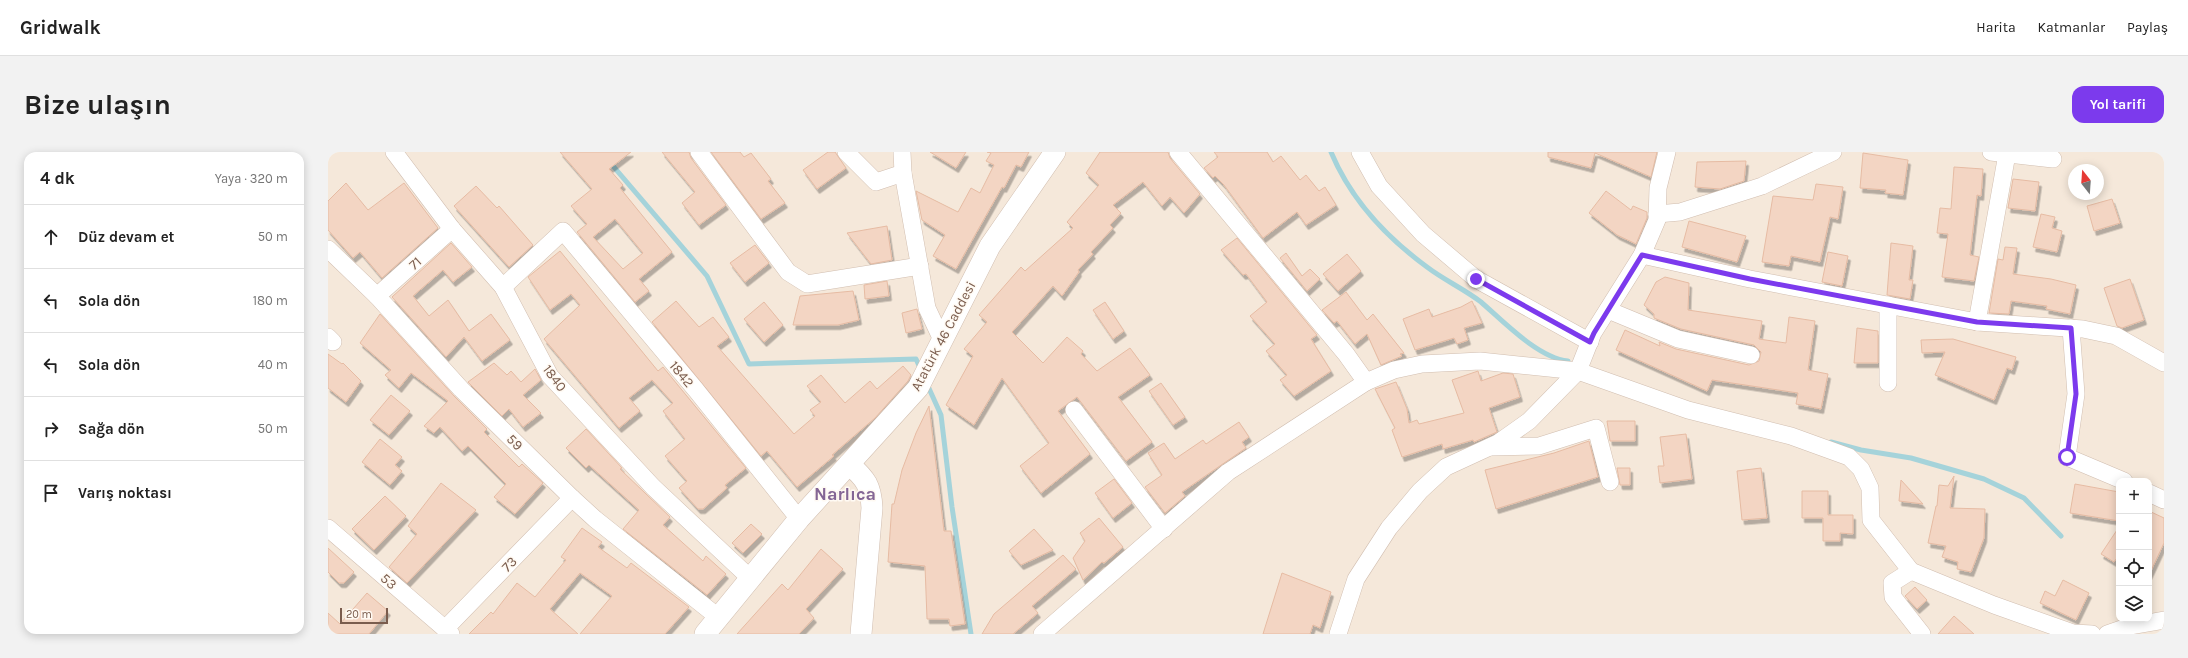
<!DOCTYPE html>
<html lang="tr">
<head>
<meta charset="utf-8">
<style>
	body { margin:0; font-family:Karla,sans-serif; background:#f2f2f2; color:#222 }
	.controls { position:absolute; right:12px; bottom:12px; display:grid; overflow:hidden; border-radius:8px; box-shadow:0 2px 10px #0003 }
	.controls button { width:36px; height:36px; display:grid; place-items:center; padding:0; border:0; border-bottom:1px solid #e0e0e0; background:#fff; color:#222; font:20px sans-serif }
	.compass { position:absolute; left:1740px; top:12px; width:36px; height:36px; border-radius:50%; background:#fff; box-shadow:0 2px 10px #0003; rotate:343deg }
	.scale { position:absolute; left:12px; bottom:10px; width:48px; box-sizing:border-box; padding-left:4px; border:2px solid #7a5c4d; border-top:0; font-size:11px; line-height:14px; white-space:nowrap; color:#7a5c4d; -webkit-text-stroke:3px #fffaf3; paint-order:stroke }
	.stop { position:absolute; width:12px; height:12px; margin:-9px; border:3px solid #7c3aed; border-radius:50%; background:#fff }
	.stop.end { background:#7c3aed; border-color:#fff; box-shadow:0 1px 4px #0008 }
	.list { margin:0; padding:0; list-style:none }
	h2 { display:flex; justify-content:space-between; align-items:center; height:52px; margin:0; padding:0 16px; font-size:17px }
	h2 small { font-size:13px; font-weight:400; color:#767676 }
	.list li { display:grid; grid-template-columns:26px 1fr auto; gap:12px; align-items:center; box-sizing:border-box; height:64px; padding:0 16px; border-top:1px solid #e0e0e0 }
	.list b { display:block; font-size:15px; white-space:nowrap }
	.list em { font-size:13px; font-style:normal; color:#767676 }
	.icon { flex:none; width:22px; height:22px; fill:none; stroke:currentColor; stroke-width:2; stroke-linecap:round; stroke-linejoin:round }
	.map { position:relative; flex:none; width:1836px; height:482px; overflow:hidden; border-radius:12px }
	header { display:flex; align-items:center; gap:24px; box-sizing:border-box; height:56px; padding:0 20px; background:#fff; border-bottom:1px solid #e0e0e0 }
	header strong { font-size:19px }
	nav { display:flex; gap:22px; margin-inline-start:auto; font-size:14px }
	.intro { display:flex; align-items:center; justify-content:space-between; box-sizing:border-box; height:96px; padding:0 24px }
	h1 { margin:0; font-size:28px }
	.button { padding:10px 18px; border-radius:12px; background:#7c3aed; color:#fff; font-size:14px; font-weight:700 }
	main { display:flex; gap:24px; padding:0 24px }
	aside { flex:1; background:#fff; border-radius:12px; box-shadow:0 2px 10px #0003 }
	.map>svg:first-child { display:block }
</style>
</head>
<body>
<header>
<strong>Gridwalk</strong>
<nav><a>Harita</a><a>Katmanlar</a><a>Paylaş</a></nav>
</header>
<div class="intro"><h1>Bize ulaşın</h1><a class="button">Yol tarifi</a></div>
<main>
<aside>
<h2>4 dk<small>Yaya · 320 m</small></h2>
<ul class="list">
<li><svg class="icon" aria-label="ahead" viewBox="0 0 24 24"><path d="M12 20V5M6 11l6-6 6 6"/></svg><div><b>Düz devam et</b></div><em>50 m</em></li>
<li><svg class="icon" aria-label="left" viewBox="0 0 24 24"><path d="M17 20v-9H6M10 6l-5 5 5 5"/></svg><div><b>Sola dön</b></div><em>180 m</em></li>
<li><svg class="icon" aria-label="left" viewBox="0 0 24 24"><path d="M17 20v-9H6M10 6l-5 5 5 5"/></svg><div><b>Sola dön</b></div><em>40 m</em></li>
<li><svg class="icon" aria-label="right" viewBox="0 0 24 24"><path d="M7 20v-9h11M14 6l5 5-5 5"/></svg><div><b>Sağa dön</b></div><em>50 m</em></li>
<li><svg class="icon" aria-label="arrive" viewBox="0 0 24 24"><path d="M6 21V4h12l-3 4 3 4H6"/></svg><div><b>Varış noktası</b></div></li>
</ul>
</aside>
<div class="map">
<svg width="1836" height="482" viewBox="0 0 1836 482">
	<defs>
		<filter id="shadow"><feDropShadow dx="2.5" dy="4.5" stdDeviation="0" flood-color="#0004"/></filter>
	</defs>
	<rect width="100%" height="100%" fill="#fdf6ec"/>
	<path fill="#f5e8da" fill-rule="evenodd" d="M0 0H1836V482H0ZM1746 18H1770V42H1746ZM1791 329H1821V467H1791Z"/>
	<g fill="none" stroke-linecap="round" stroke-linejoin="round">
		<g stroke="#a5d3da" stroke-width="5">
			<path d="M273 0 379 124 421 212 588 207 593 218"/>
			<path d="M1003 0C1023 48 1058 85 1099 115 1116 128 1136 137 1153 150 1175 169 1210 206 1240 209"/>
			<path d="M599 232 613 263 624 355 643 482"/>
			<path d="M1503 290 1533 298 1583 306 1656 327 1696 346 1733 384"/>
		</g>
	</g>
	<g fill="#f3d5c3" stroke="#e6bba3" fill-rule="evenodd" filter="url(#shadow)">
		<path d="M232 0H303L281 17 295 33 292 36 344 100 311 127 321 139 307 150 249 80 259 72 243 54 264 37ZM287 67 315 101 295 117 265 85Z"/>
		<path d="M334 0H361L363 6 398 53 371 73 354 51 367 40Z"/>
		<path d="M383 0H412L416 5 423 1 443 27 440 29 457 51 433 67Z"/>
		<path d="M500 0H507L518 16 489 37 475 18Z"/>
		<path d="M602 0H638L628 16Z"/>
		<path d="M659 0H701L693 15 688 13 676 36 674 35 628 117 605 104 617 83 594 68 588 39 630 60 643 36 652 41 666 13 658 9 663 1Z"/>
		<path d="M772 0H840L842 6 872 42 856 61 842 45 834 54 815 30 785 53 793 61 782 73 785 76 763 100 765 102 750 118 751 120 734 144 725 134 684 180 715 211 739 185 755 199 753 202 769 219 802 196 822 223 790 245 824 290 798 309 749 245 730 259 762 302 713 341 692 314 721 291 674 226 646 273 618 253 645 204 636 197 659 170 651 163 693 115 697 119 745 76 739 70 771 33 758 21Z"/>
		<path d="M886 0H939L945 10 953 4 972 28 978 23 991 39 997 35 1008 53 978 73 969 60 935 86 896 33 887 24 885 26 876 16 890 5Z"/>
		<path d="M1220 0H1329L1323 25 1267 1 1263 16 1220 5Z"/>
		<path d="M1535 1 1580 8 1575 43 1557 41 1558 38 1532 36Z"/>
		<path d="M1418 9 1416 29 1392 37 1367 35 1369 10Z"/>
		<path d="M1626 15 1655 17 1653 44 1649 43 1642 103 1651 105 1646 129 1614 125 1620 82 1609 81 1612 56 1623 57Z"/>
		<path d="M1685 27 1711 30 1707 59 1680 56Z"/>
		<path d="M18 31 40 58 76 31 110 76 54 126 32 100 25 106 0 78V49Z"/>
		<path d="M1488 32 1515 35 1510 67 1502 65 1492 110 1463 104 1461 114 1434 110 1445 44 1485 48Z"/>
		<path d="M148 34 169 56 171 54 205 93 181 115 126 54Z"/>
		<path d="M1278 39 1303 58 1305 54 1319 60V66L1308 92 1289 83 1261 61Z"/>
		<path d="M1784 47 1792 71 1766 79 1759 54Z"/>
		<path d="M1713 62 1727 65 1724 76 1734 79 1729 100 1705 95Z"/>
		<path d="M1361 69 1418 84 1409 110 1354 95Z"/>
		<path d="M559 74 564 108 543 112 519 81Z"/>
		<path d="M909 86 989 183 983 187 1003 219 966 244 952 228 959 223 938 199 947 192 922 164 939 150 918 122 915 123 893 98Z"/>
		<path d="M123 91 144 115 125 130 115 118 85 144 101 164 120 148 141 179 163 162 182 188 154 209 136 185 118 205 64 145Z"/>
		<path d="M1563 91 1585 94 1581 128H1585L1582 147 1559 143Z"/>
		<path d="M427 93 441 111 417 130 402 111Z"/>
		<path d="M1677 95 1689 96 1685 122 1723 127 1748 133 1742 162 1718 157 1719 154 1683 149 1681 162 1661 161 1670 107 1675 108Z"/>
		<path d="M232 99 330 219 335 215 418 316 397 333 399 336 375 357H370L351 336 359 329 337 304 357 287 335 259 345 251 324 228 301 246 312 259 291 276 216 187 252 153 243 142 222 158 200 125Z"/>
		<path d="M1500 100 1520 104 1514 134 1494 130Z"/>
		<path d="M958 101 974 124 982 117 992 127 979 139 952 106Z"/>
		<path d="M1019 102 1033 119 1010 139 995 122Z"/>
		<path d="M1337 125 1361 131 1360 158 1434 169 1431 187 1458 191 1461 165 1487 169 1480 218 1500 222 1493 257 1468 252 1470 241 1384 228 1379 239 1288 198 1297 178 1332 194 1331 190 1348 197 1421 213 1431 209 1433 200 1426 193 1353 177 1326 166V162L1316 153 1328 130Z"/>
		<path d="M1802 127 1816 168 1794 176 1789 174 1776 136Z"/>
		<path d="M559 129 561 144 537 147 536 133Z"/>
		<path d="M525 139 531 168 510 173H465L472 144Z"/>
		<path d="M1018 140 1039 168 1045 162 1076 201 1072 202 1074 204 1053 213 1039 182 1027 192 1009 169 1006 171 994 158Z"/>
		<path d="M348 149 371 175 385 165 401 185 389 194 466 282 487 264 482 258 493 250 479 234 493 223 517 251 542 229 549 237 575 214 583 223 580 229 547 266 504 303 506 304 469 335 439 299 433 304 324 170Z"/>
		<path d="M1144 149 1154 171 1136 176 1140 188 1129 192 1126 186 1087 198 1075 167 1101 157 1104 165 1133 155Z"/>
		<path d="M436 150 455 173 436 190 416 167Z"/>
		<path d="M777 150 796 179 785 187 765 158Z"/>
		<path d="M589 157 594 177 578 181 574 161Z"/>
		<path d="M52 162 126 244 159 277 156 280 191 315 194 312 215 331 187 362 166 345 178 332 140 294 134 299 112 275 106 281 96 274 120 249 83 221 71 236 57 223 63 218 32 191Z"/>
		<path d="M1529 176 1550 179V211H1526Z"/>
		<path d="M1625 187 1688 205 1684 218 1679 216 1666 248 1607 223 1617 200 1594 201 1593 188Z"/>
		<path d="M0 202 14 212 15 211 33 229 18 250 0 236Z"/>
		<path d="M166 211 179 223 183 219 193 230 207 217 213 228 195 243 213 261 195 275 181 257 174 264 140 230Z"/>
		<path d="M1150 219 1153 229 1175 221 1185 222 1192 245 1161 256 1169 280 1146 290 1145 288 1115 297 1114 292 1074 305 1064 278 1067 276 1047 237 1068 230 1079 257 1081 271 1089 268 1091 272 1136 261 1124 228Z"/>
		<path d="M833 231 857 265 845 273 821 239Z"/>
		<path d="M63 243 82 259 61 283 42 268Z"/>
		<path d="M601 254 616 379H623L637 472 622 474 621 467H599L597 414 560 410 564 352H566L574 318 588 281Z"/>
		<path d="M1279 269H1307V289H1282Z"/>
		<path d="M911 270 921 285 914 290 918 296 854 340 857 344 837 361 817 335 834 323 820 301 836 291 847 307 875 288 878 292Z"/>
		<path d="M258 277 294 316 292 317 342 365 335 373 375 409 378 404 398 422 379 443 295 377 311 358 261 313 258 316 238 296Z"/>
		<path d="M1358 282 1364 327 1332 331 1330 314H1336L1332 285Z"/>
		<path d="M52 287 74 305 67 313 74 319 62 333 34 310Z"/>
		<path d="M1261 289 1270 325 1168 357 1157 318 1226 301Z"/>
		<path d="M1289 316H1302V333H1292Z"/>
		<path d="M1433 316 1439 366 1414 368 1409 319Z"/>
		<path d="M1626 324 1622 356 1657 357 1656 386 1643 420 1629 417 1630 410 1614 405 1618 394 1600 391 1608 354H1609L1611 333 1620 334Z"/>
		<path d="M786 327 804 351 785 366 767 341Z"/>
		<path d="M1573 328 1595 352 1571 349Z"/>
		<path d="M113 331 148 358 79 431 61 415 89 382 80 374Z"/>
		<path d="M1747 332 1791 340V369L1742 361Z"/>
		<path d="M1474 339H1500V363H1525V382L1512 381V389H1495V366H1474Z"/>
		<path d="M57 344 78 364 46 398 24 377Z"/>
		<path d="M1821 359 1836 366V391L1821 423Z"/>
		<path d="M771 366 795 395 776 411 774 410 755 428 745 406 757 389 752 381Z"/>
		<path d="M423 372 434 382 415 401 404 391Z"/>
		<path d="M1791 375V403L1786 410 1773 402Z"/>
		<path d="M254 376 274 390 270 395 299 416 303 411 361 455 337 482H252L284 444 252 421 222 457 250 482H141L163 460 165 462 189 431 207 445 238 408 233 405Z"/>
		<path d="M706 377 725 398 693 413 681 399Z"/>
		<path d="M0 396 26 420 16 431H11L0 420Z"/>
		<path d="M493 397 515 417 478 457 486 466 471 482H409L454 432 460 438Z"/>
		<path d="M735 403 748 417 704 454 710 461 685 482H654L666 462Z"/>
		<path d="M954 421 1003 440 992 476 985 473 982 482H935Z"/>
		<path d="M1735 428 1761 441 1748 468 1712 451 1717 439 1727 444Z"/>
		<path d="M1587 435 1599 448 1589 457 1577 444Z"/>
		<path d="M39 441 60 459 41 482H0V461L12 472Z"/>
		<path d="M1626 464 1646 482H1610Z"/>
	</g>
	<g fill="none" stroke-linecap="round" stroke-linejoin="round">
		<defs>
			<g id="minor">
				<path d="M66 0 124 77 175 135 222 224 325 335 422 426"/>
				<path d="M371 0 460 120 479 132 592 114"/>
				<path d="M518 0 548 30 575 21"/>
				<path d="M574 0 575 21 599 156 614 188"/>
				<path d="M1032 0 1051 34 1095 82 1148 127 1262 190"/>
				<path d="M1663 0 1725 7"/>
				<path d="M1329 62 1352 60 1434 34 1505 0"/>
				<path d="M0 97 49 144 133 237 244 346 267 367 390 465"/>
				<path d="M1314 103 1422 127 1649 170 1755 177 1788 184 1836 211"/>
				<path d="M175 135 235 79 368 238 471 367"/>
				<path d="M49 144 124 77"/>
				<path d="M1560 153V231"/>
				<path d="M1280 158 1350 187 1423 203"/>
				<path d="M1649 170 1679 2"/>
				<path d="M1743 176 1748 242 1739 305 1796 329"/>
				<path d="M0 185 5 190"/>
				<path d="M1038 230 1066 218 1094 212 1152 209 1250 219 1360 258 1463 284 1521 305 1533 317 1542 336 1543 368 1583 419 1666 453 1745 481 1764 482"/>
				<path d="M746 258 836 377"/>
				<path d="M1162 295 1211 294 1268 276 1282 330"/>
				<path d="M1821 341 1836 348"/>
				<path d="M0 376 123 482"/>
				<path d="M1583 419 1564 431 1565 445 1594 482"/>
				<path d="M117 477 244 346"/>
				<path d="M714 482 900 320 1038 230 1018 202 850 0"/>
				<path d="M1010 482 1028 427 1061 376 1092 339 1118 315 1170 291 1201 269 1250 219 1265 181 1314 103 1329 68 1330 36 1339 0"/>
				<path d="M1779 482 1802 474 1836 468"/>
			</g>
			<g id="tertiary">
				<path d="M521 312C538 327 543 334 544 356L533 482"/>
				<path d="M377 482 471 367 590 236 662 94 727 0"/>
			</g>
		</defs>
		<use href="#minor" stroke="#d1beb0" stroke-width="18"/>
		<use href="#tertiary" stroke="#d1beb0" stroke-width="22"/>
		<use href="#minor" stroke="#fff" stroke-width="17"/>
		<use href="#tertiary" stroke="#fff" stroke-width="21"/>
	</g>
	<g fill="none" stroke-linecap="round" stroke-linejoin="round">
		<path stroke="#7c3aed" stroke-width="5" d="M1148 127 1262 190 1266 181 1314 103 1422 127 1649 170 1743 176 1748 242 1739 305"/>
	</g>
	<g text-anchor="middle" stroke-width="3" stroke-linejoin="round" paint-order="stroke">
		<g font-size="14" fill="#7a5c4d" stroke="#fffaf3">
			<text transform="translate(87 111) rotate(-42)" y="5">71</text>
			<text transform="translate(615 184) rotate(-62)" y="5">Atatürk 46 Caddesi</text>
			<text transform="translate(354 222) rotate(50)" y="5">1842</text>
			<text transform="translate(227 226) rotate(53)" y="5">1840</text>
			<text transform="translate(187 290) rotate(45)" y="5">59</text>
			<text transform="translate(181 412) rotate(-46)" y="5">73</text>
			<text transform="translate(61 429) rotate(41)" y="5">53</text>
		</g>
		<g font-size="18" font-weight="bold" fill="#846695" stroke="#fffaf3">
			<text x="517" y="348">Narlıca</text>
		</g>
	</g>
</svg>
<div class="controls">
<button>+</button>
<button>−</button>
<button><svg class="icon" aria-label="locate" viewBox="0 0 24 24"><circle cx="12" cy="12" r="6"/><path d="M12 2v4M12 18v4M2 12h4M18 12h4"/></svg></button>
<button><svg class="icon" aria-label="layers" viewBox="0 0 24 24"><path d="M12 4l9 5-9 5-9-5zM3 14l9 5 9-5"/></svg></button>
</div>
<svg class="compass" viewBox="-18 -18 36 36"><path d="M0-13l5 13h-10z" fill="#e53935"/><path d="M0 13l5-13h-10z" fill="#767676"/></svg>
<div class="scale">20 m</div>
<div class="stop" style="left:1739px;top:305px"></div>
<div class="stop end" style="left:1148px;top:127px"></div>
</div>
</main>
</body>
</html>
